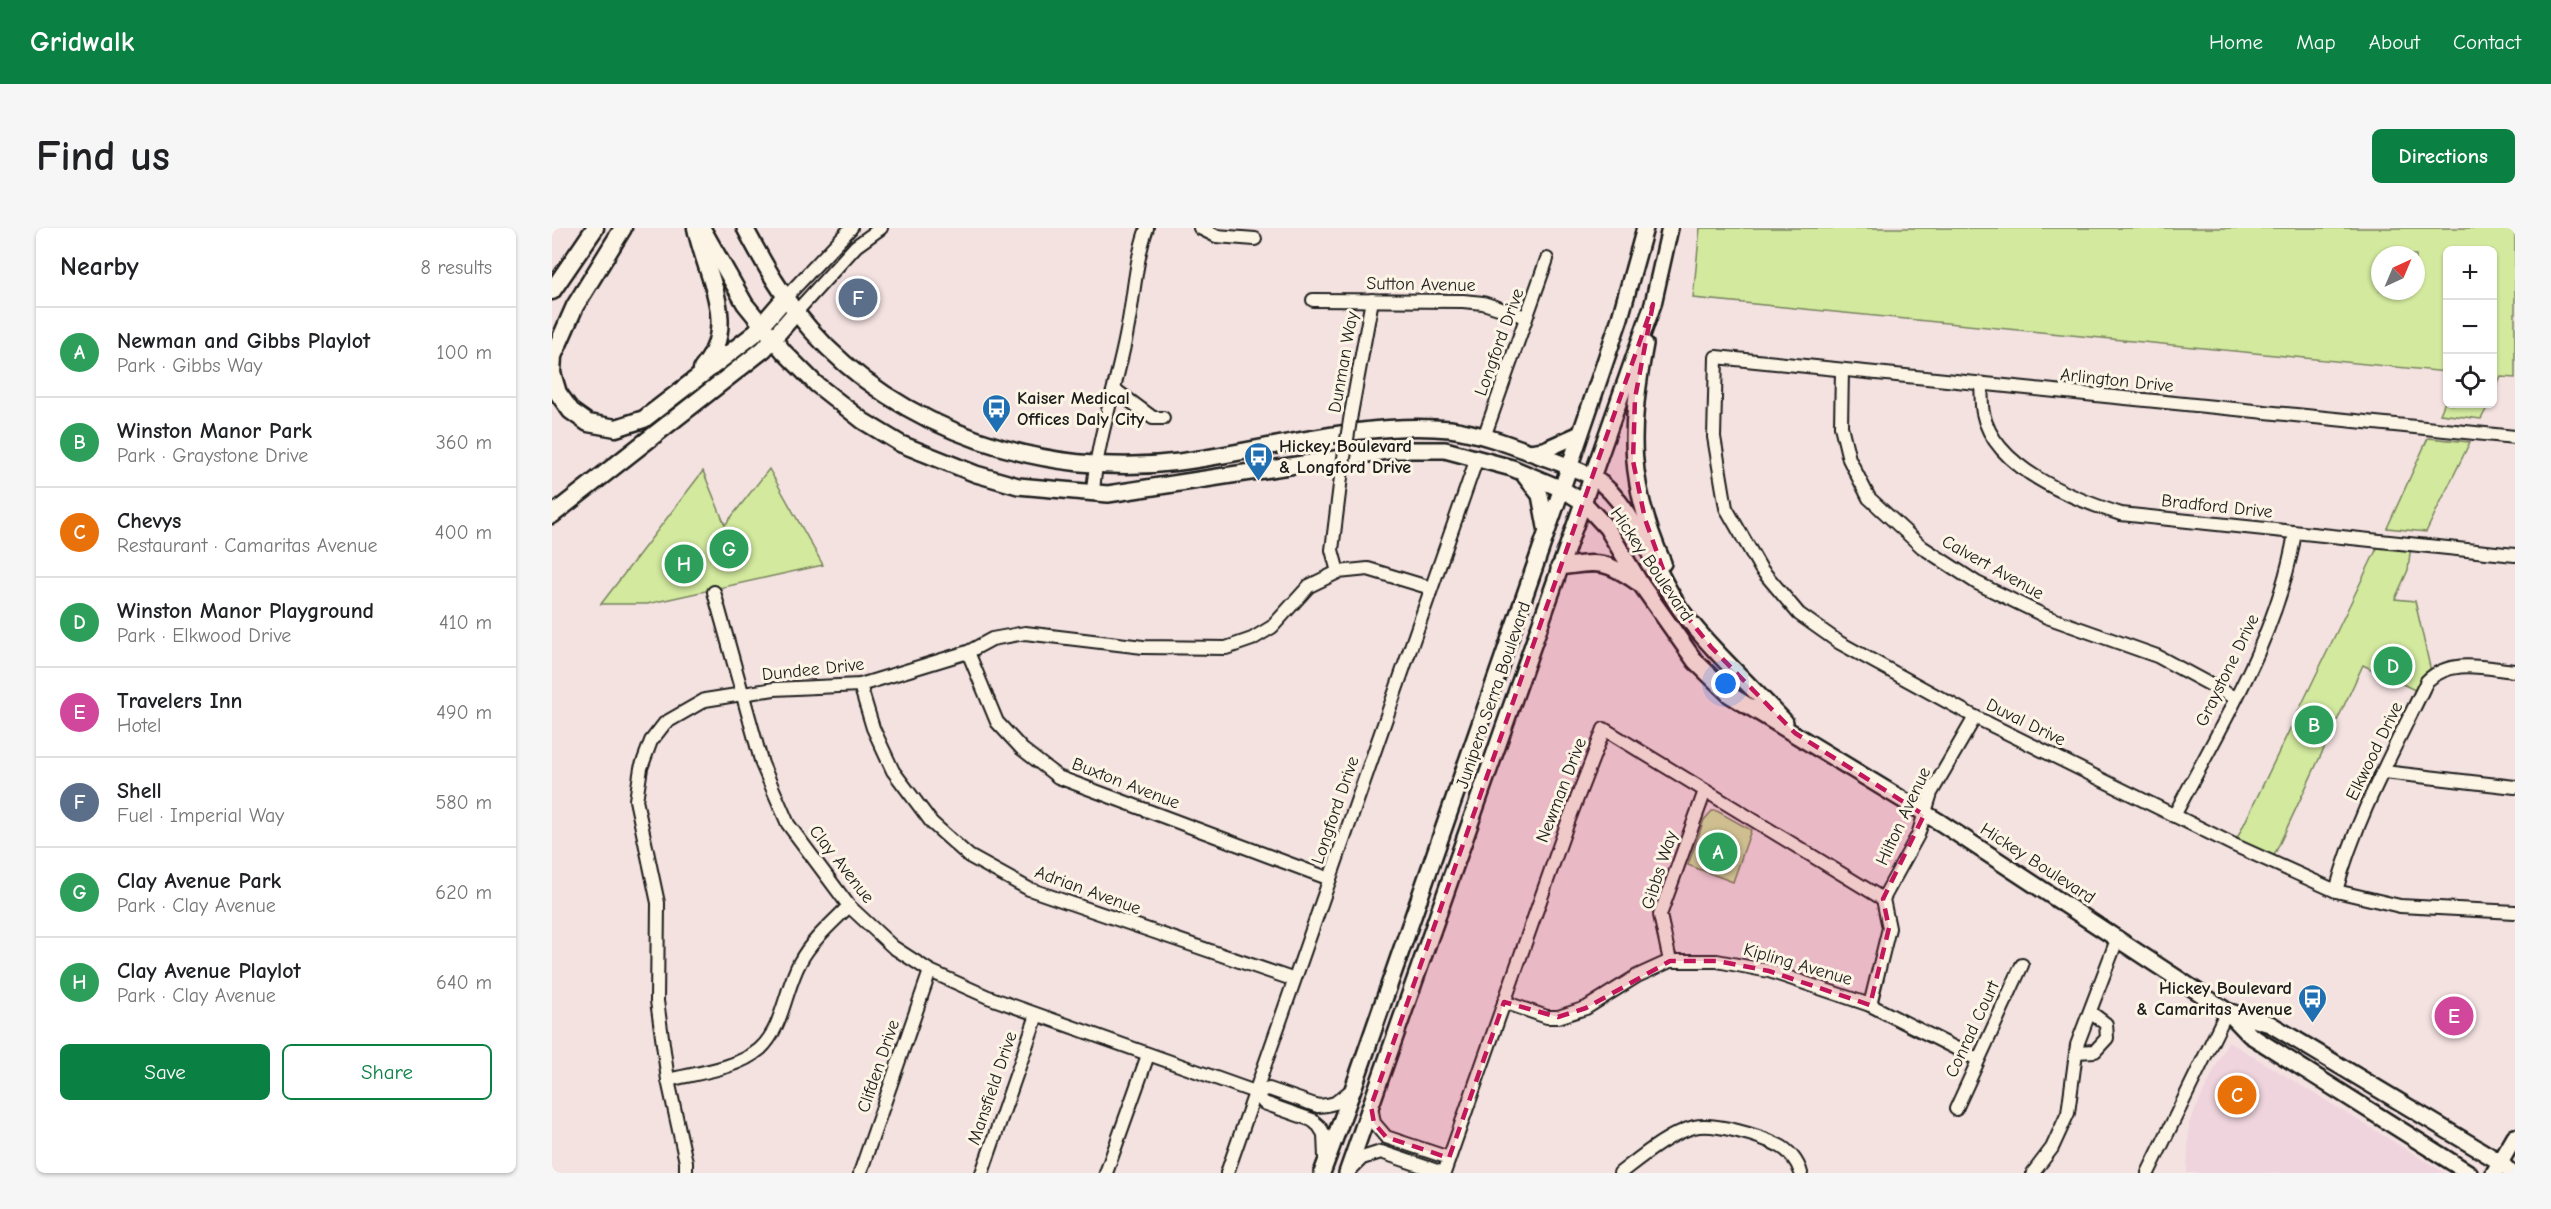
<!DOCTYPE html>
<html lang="en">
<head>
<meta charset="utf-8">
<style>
	body { margin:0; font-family:"Comic Neue",sans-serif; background:#f6f6f6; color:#202124 }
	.controls { position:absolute; right:18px; top:18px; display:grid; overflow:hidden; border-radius:9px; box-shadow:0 2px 4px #0004 }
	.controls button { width:54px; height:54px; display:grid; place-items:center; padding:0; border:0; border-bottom:2px solid #e0e0e0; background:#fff; color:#202124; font:30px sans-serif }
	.compass { position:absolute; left:1819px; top:18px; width:54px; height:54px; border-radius:50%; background:#fff; box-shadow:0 2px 4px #0004; rotate:44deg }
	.you { position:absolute; left:1174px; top:456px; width:21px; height:21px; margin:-15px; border:4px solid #fff; border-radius:50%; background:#1a73e8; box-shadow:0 0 0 9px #1a73e833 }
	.badge { display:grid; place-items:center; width:39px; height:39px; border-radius:50%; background:#0b8043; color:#fff; font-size:20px; font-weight:700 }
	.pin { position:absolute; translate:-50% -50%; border:3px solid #fff; box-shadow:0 2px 6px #0006 }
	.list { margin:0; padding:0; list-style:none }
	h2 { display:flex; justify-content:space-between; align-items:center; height:78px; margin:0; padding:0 24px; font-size:26px }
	h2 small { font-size:20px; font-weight:400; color:#757577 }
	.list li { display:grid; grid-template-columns:39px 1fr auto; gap:18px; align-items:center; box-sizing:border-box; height:90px; padding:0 24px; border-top:2px solid #e0e0e0 }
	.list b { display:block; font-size:22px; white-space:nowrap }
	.list p { margin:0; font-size:20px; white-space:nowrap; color:#757577 }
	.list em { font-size:20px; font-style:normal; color:#757577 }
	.actions { display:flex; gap:12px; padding:18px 24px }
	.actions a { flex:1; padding:14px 0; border:2px solid #0b8043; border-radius:9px; text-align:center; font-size:21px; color:#0b8043 }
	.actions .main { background:#0b8043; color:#fff }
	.icon { flex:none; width:33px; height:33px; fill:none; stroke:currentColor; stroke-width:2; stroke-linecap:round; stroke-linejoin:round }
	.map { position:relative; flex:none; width:1963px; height:945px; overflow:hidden; border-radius:9px }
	header { display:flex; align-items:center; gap:36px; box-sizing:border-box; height:84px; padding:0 30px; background:#0b8043; color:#fff }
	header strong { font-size:28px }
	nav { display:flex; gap:33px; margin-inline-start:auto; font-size:21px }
	.intro { display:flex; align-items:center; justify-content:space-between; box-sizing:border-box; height:144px; padding:0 36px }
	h1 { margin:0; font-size:42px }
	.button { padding:15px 27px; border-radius:9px; background:#0b8043; color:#fff; font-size:21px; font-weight:700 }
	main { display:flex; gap:36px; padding:0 36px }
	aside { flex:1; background:#fff; border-radius:9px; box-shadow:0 2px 4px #0004 }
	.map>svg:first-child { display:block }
</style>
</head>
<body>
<header>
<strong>Gridwalk</strong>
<nav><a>Home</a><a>Map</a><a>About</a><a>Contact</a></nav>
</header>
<div class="intro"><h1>Find us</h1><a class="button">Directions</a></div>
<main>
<aside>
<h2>Nearby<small>8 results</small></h2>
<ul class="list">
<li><span class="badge" style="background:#2e9e5b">A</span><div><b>Newman and Gibbs Playlot</b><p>Park · Gibbs Way</p></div><em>100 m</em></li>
<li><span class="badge" style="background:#2e9e5b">B</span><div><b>Winston Manor Park</b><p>Park · Graystone Drive</p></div><em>360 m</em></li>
<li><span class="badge" style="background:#e8710a">C</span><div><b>Chevys</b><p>Restaurant · Camaritas Avenue</p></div><em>400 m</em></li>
<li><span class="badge" style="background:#2e9e5b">D</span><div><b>Winston Manor Playground</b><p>Park · Elkwood Drive</p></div><em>410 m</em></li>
<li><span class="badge" style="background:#d1479c">E</span><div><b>Travelers Inn</b><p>Hotel</p></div><em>490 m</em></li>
<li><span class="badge" style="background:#5c6f8a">F</span><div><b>Shell</b><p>Fuel · Imperial Way</p></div><em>580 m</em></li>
<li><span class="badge" style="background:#2e9e5b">G</span><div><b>Clay Avenue Park</b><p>Park · Clay Avenue</p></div><em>620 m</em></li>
<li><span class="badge" style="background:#2e9e5b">H</span><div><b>Clay Avenue Playlot</b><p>Park · Clay Avenue</p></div><em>640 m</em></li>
</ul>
<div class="actions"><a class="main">Save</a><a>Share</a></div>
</aside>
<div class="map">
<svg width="1963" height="945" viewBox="0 0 1963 945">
	<rect width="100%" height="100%" fill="#f4e2e1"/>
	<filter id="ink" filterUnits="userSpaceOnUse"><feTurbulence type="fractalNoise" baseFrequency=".0167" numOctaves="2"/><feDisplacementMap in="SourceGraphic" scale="12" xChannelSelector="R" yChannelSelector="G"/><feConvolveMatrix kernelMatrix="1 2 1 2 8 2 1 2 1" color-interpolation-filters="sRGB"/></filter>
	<g filter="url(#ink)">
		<path fill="#efd4de" d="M1676 813 1893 945H1635L1637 895Z"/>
		<g fill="#d2e99e" stroke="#77825d" stroke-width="1.5" fill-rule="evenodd">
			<path d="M1148 0H1963V150L1949 149 1941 167 1940 22H1896L1895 144 1141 70ZM1828 27H1864V63H1828Z"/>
			<path d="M1895 169 1896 176H1937L1929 191 1888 186Z"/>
			<path d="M1876 210 1918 214 1874 304 1835 300Z"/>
			<path d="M217 241 271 337 95 376H49L151 243 173 297Z"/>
			<path d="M1828 314 1863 318 1858 325 1856 342 1843 371 1863 373 1880 448 1869 465 1811 437 1719 634 1682 617Z"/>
			<path d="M1160 583H1165L1199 602 1181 654 1136 637 1152 592Z"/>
		</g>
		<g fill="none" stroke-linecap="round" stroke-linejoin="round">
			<defs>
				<g id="minor">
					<path d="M648 0 664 8 703 11"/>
					<path d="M233 70 299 0"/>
					<path d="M761 72 911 73 931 75 974 89"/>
					<path d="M244 84 304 18 329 0"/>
					<path d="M1290 142 1289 198 1297 231 1317 270 1370 319 1425 355 1495 389 1605 428 1683 470"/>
					<path d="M1429 157C1430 166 1429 176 1431 185 1442 240 1521 271 1569 286L1963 327"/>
					<path d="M562 161 601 190H611"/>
					<path d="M799 186 820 72"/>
					<path d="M932 209 995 31"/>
					<path d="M1963 209 1164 129 1162 209 1174 280 1209 341 1247 386 1288 415 1423 489 1682 617 1784 663 1848 678 1963 684"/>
					<path d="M541 264C545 209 565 158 575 103 582 69 583 33 595 0"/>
					<path d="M786 344 780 322 789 249"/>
					<path d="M162 364 210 536 236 596 297 678 341 719 378 743 436 769 703 864 712 875 760 892 767 898 772 906 773 930"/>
					<path d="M416 424 445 494 470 521 506 549 778 651"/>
					<path d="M308 457 321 500 341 543 380 595 417 628 477 661 740 751"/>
					<path d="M1832 544 1963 559"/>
					<path d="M1622 588C1670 496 1726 407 1743 305"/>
					<path d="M1784 663C1804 589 1842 522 1875 453 1899 430 1932 440 1963 443"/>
					<path d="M1118 733 1108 687 1153 563"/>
					<path d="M952 774 995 789H1006L1034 780 1085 748 1118 733H1165L1217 743 1318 777 1425 831"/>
					<path d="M1318 777 1337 700 1331 671 1366 607 1379 565 1423 489"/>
					<path d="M1524 824 1543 823 1555 810 1554 796 1538 784"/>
					<path d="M116 852C144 845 185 841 208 821 231 800 233 761 248 734 259 713 280 695 297 678"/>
					<path d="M703 864 717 861 766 878 775 877 783 875 801 861"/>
					<path d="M819 878 822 895 834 909 897 930"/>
					<path d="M1404 881 1470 737"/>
					<path d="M797 943 810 930 829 924 891 945"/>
					<path d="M134 945V934L116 852 105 773 106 675 84 572 89 540 99 513 113 495 153 472 222 461 308 457 416 424 440 411 473 405 591 419 674 420 700 411 720 399 757 358 786 344 816 341 879 360"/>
					<path d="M308 945 378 743"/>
					<path d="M430 945 485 787"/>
					<path d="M554 945 596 827"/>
					<path d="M675 945 925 230"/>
					<path d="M892 945 1014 599 1052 501 1331 671"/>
					<path d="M1068 945C1089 929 1116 906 1142 899 1162 894 1208 908 1226 917 1237 922 1246 934 1249 945"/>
					<path d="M1481 945 1500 920 1516 885 1525 817 1566 709"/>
					<path d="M1596 945 1675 783"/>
				</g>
				<g id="major">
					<path d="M150 0 193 76 232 124 264 156 311 193 349 216 424 246 466 258 556 266 841 222H893L960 240 1010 261 1031 274 1055 300 1090 358 1143 433 1178 467 1389 595 1675 783 1698 807 1917 945"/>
					<path d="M193 0C212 36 231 70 258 101 348 203 494 251 627 234 713 223 811 192 898 201 927 205 956 216 983 226 1002 233 1025 240 1042 250 1082 275 1102 344 1129 382 1160 423 1198 457 1233 494"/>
					<path d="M1093 116C1077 202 1075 253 1111 335"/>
					<path d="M978 224 992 222 1028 206"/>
					<path d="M973 248 988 267 994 299"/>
					<path d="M1007 339C1045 334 1052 331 1085 354"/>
					<path d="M1678 784 1718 796 1948 934 1959 945"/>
					<path d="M770 945 801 861 1017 240 1068 90 1093 0"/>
					<path d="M795 945 1101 76 1118 0"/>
					<path d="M1942 945 1963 909"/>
				</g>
				<g id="highway">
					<path d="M71 0 23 78 1 128 0 145 6 165 19 183 36 195 64 200 92 191 201 107 233 70"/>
					<path d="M144 0C154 49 188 96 150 141"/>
					<path d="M0 63 43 0"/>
					<path d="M0 287 212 121 244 84"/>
				</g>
			</defs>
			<use href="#minor" stroke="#1c1c1c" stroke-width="16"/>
			<use href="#major" stroke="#1c1c1c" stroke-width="20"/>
			<use href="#highway" stroke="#1c1c1c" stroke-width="21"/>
			<use href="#minor" stroke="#fcf5e5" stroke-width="12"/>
			<use href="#major" stroke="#fcf5e5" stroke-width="15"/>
			<use href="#highway" stroke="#fcf5e5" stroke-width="16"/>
			<defs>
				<path id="minor-bridge" d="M789 249 799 186"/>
			</defs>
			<use href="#minor-bridge" stroke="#1c1c1c" stroke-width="16" stroke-linecap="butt"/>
			<use href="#minor-bridge" stroke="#fcf5e5" stroke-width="12"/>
		</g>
	</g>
	<path fill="#c2185b" fill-opacity="0.2" stroke="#c2185b" stroke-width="4.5" stroke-dasharray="12 8" stroke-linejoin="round" d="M1101 76 1083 170 1081 233 1093 291 1122 372 1159 419 1243 505 1372 587 1331 671 1337 700 1318 777 1217 743 1165 733H1118L1034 780 1006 789 952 774 897 930 834 909 822 895 819 878Z"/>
	<defs>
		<symbol id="bus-pin" viewBox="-11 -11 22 30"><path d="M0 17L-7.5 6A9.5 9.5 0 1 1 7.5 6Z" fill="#1f6fb2" stroke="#fcf5e5"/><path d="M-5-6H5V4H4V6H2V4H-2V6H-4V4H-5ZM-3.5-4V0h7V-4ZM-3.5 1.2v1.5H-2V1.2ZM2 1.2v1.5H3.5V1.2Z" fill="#fff"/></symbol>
	</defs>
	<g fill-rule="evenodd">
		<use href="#bus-pin" x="428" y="164" width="33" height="45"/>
		<use href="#bus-pin" x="690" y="212" width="33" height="45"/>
		<use href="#bus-pin" x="1744" y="754" width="33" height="45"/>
	</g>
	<g text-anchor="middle" stroke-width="6" stroke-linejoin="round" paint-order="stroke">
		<g font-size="18" fill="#1c1c1c" stroke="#fcf5e5">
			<text transform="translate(869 56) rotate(1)" y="6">Sutton Avenue</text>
			<text transform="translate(947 114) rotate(-70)" y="6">Longford Drive</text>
			<text transform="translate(791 134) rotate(-80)" y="6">Dunman Way</text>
			<text transform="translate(1565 152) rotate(6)" y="6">Arlington Drive</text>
			<text transform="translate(1665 278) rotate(6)" y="6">Bradford Drive</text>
			<text transform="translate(1100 336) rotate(56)" y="6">Hickey Boulevard</text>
			<text transform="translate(1441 339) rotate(29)" y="6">Calvert Avenue</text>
			<text transform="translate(261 441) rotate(-6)" y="6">Dundee Drive</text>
			<text transform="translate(1675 442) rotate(-64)" y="6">Graystone Drive</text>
			<text transform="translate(941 467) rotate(-71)" y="6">Junipero Serra Boulevard</text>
			<text transform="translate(1474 494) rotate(26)" y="6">Duval Drive</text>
			<text transform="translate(1822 523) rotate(-64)" y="6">Elkwood Drive</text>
			<text transform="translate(574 555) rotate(21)" y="6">Buxton Avenue</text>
			<text transform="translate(1009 562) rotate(-69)" y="6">Newman Drive</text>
			<text transform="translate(783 582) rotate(-71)" y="6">Longford Drive</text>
			<text transform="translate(1351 588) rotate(-65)" y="6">Hilton Avenue</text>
			<text transform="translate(1486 635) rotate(33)" y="6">Hickey Boulevard</text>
			<text transform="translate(290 636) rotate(52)" y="6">Clay Avenue</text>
			<text transform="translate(1107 642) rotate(-72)" y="6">Gibbs Way</text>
			<text transform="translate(536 662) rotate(20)" y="6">Adrian Avenue</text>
			<text transform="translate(1246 736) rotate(16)" y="6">Kipling Avenue</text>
			<text transform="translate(1420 801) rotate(-65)" y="6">Conrad Court</text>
			<text transform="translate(326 838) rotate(-71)" y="6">Clifden Drive</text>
			<text transform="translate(440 860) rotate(-71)" y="6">Mansfield Drive</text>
		</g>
		<g font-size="18" font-weight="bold" fill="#1c1c1c" stroke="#fcf5e5" text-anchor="start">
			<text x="465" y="176">Kaiser Medical<tspan x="465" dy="21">Offices Daly City</tspan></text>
			<text x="727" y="224">Hickey Boulevard<tspan x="727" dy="21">&amp; Longford Drive</tspan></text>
			<text x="1740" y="766" text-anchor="end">Hickey Boulevard<tspan x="1740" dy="21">&amp; Camaritas Avenue</tspan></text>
		</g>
	</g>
</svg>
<div class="controls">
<button>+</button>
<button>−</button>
<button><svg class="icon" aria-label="locate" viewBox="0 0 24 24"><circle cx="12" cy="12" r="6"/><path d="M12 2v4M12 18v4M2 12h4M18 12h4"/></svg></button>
</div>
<svg class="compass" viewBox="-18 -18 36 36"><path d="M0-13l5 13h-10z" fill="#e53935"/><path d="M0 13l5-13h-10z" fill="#757577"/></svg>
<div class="you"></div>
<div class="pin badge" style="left:1166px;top:624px;background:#2e9e5b">A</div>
<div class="pin badge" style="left:1762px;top:497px;background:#2e9e5b">B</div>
<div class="pin badge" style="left:1685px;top:867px;background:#e8710a">C</div>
<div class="pin badge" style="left:1841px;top:438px;background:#2e9e5b">D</div>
<div class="pin badge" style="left:1902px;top:788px;background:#d1479c">E</div>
<div class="pin badge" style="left:306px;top:70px;background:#5c6f8a">F</div>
<div class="pin badge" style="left:177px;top:321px;background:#2e9e5b">G</div>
<div class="pin badge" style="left:132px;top:336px;background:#2e9e5b">H</div>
</div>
</main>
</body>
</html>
